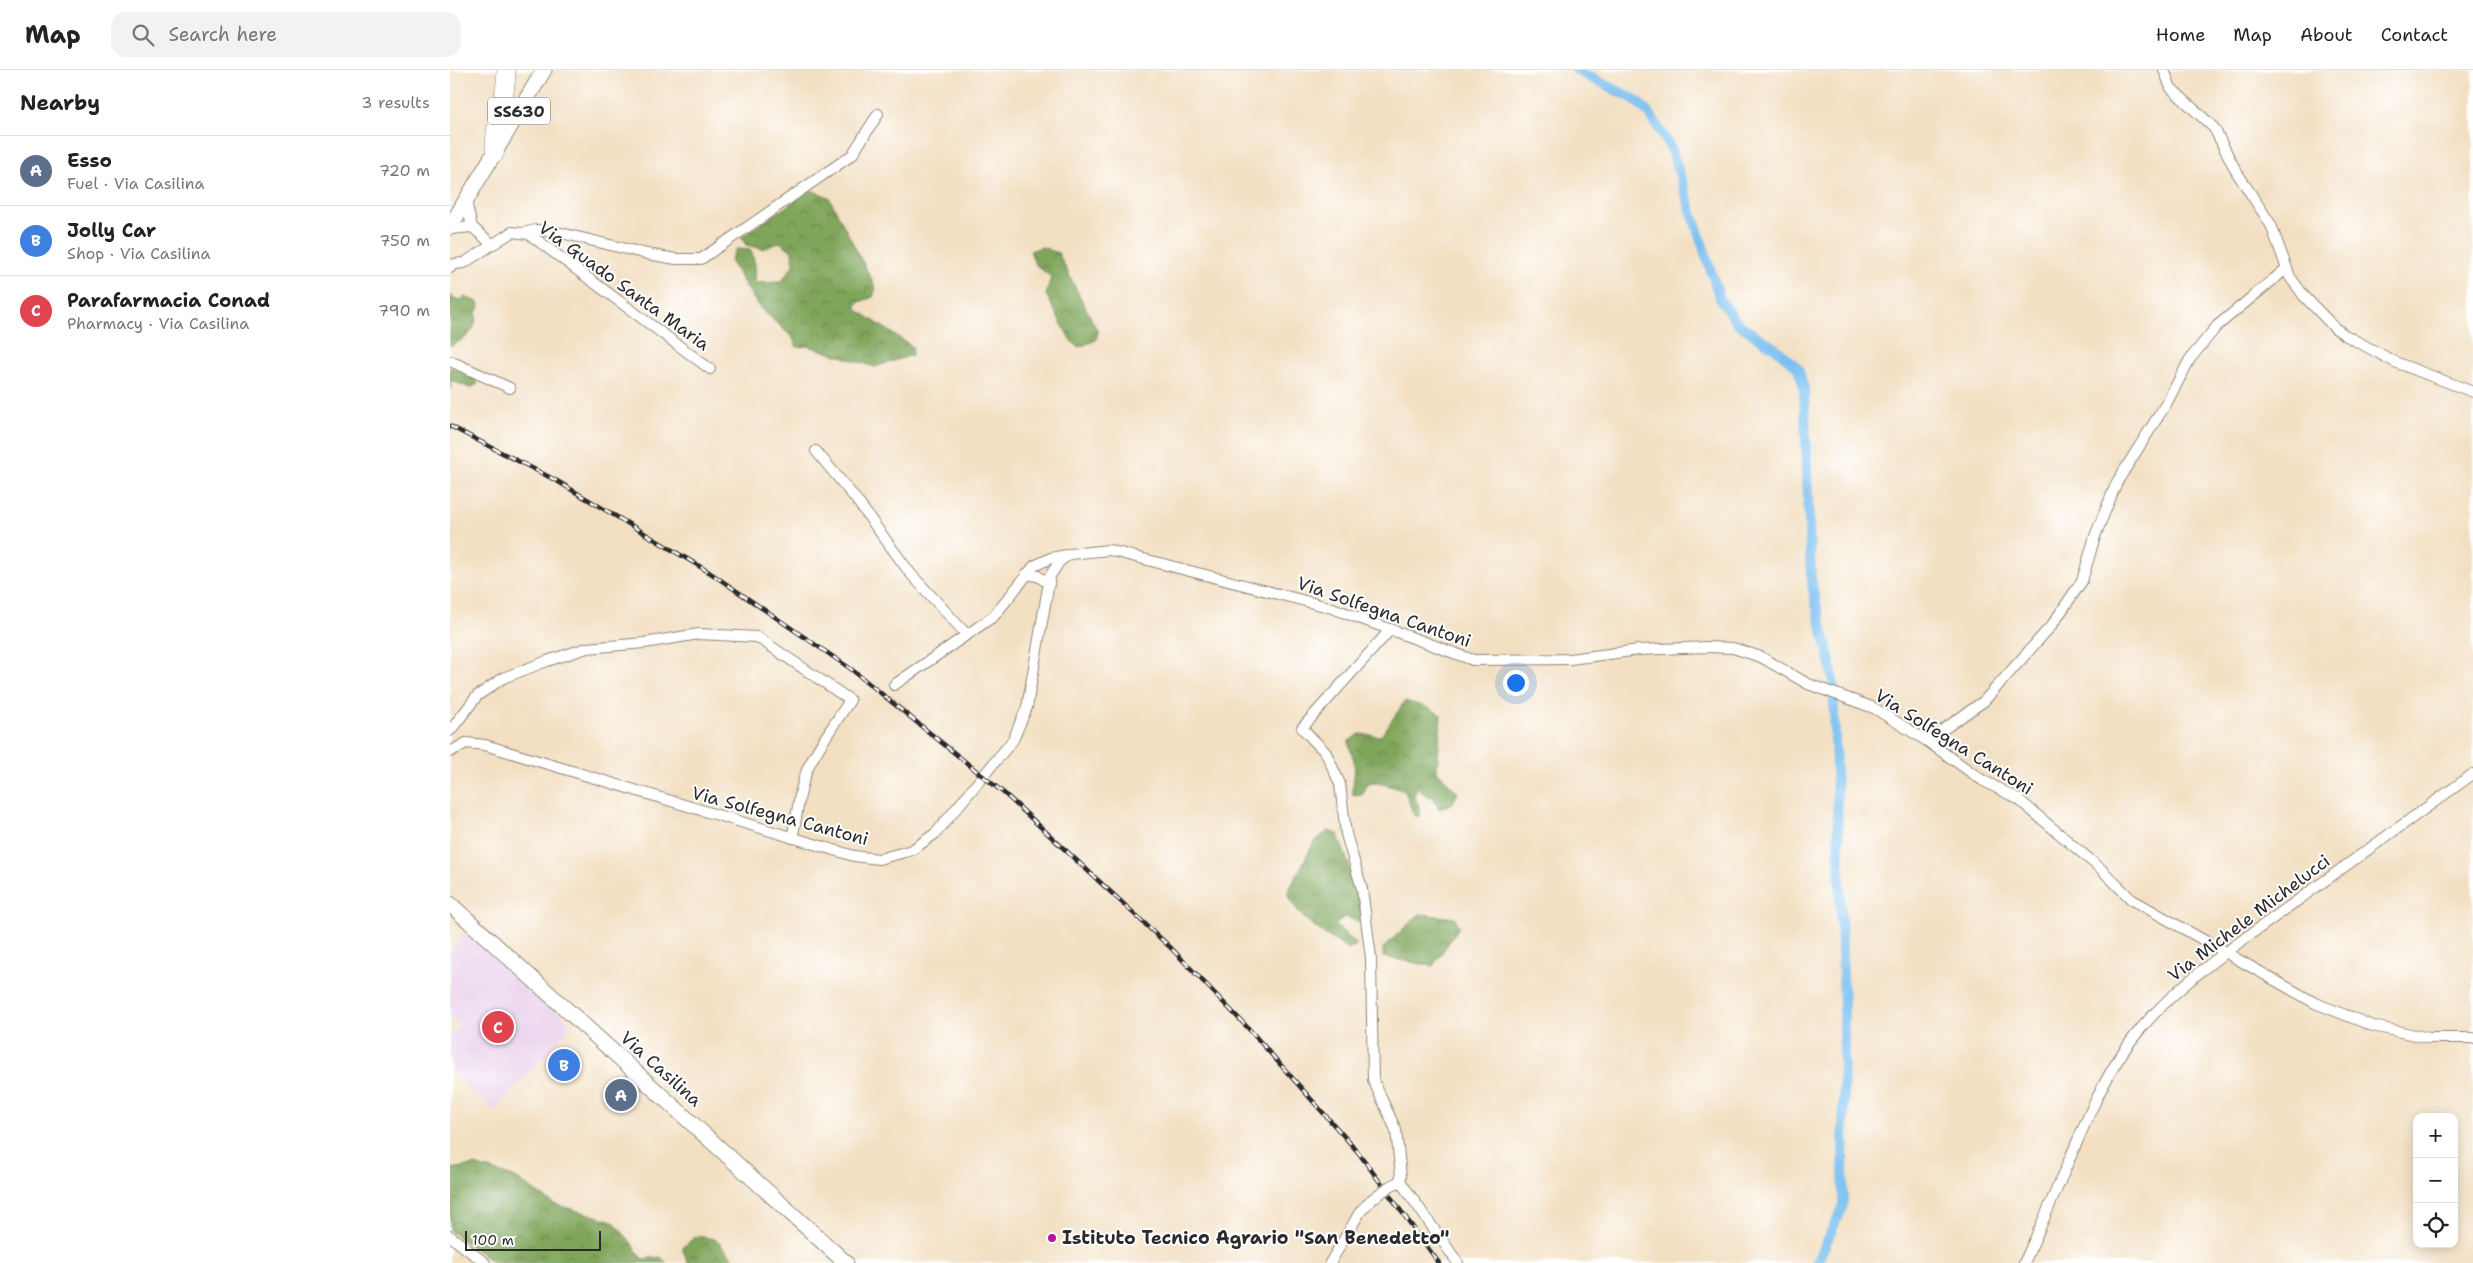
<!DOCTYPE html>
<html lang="en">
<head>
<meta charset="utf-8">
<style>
	body { margin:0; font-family:"Shantell Sans",sans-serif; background:#f2f2f2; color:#222 }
	.controls { position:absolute; right:15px; bottom:15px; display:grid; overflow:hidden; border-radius:10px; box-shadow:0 2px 12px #0003 }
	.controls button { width:45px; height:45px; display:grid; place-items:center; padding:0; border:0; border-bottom:1px solid #e0e0e0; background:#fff; color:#222; font:25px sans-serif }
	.scale { position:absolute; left:15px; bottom:12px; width:136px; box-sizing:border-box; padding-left:5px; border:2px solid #2b2b2b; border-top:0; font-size:14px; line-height:18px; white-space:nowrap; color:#2b2b2b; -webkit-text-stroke:4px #fff; paint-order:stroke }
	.you { position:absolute; left:1065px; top:612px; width:18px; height:18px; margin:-12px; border:4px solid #fff; border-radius:50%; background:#1a73e8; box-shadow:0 0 0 8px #1a73e833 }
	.badge { display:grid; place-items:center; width:32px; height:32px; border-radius:50%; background:#b5179e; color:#fff; font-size:16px; font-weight:700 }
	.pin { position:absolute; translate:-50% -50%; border:2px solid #fff; box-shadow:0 1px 5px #0006 }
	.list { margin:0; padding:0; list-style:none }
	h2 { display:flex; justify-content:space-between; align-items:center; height:65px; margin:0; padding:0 20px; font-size:21px }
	h2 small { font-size:16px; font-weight:400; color:#767676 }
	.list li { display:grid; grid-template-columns:32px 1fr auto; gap:15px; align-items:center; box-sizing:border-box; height:70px; padding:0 20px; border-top:1px solid #e0e0e0 }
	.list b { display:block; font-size:19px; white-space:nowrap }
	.list p { margin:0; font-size:16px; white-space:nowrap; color:#767676 }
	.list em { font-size:16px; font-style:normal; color:#767676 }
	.icon { flex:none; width:28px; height:28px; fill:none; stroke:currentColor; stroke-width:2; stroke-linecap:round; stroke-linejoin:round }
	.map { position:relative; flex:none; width:2023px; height:1193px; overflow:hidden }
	header { display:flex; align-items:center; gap:30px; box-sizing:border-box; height:70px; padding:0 25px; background:#fff; border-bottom:1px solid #e0e0e0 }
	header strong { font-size:24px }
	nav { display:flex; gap:28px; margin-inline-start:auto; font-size:18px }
	.search { width:350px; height:45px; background:#f2f2f2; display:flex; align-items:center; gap:12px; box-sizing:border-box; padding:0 18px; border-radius:15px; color:#767676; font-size:19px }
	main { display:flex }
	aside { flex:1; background:#fff }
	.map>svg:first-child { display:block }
</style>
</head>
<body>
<header>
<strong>Map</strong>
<div class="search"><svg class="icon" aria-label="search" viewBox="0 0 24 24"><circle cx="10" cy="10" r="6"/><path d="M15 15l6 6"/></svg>Search here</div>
<nav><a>Home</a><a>Map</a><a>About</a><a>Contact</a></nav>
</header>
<main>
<aside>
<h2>Nearby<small>3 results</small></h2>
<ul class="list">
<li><span class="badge" style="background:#5c6f8a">A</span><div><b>Esso</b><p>Fuel · Via Casilina</p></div><em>720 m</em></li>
<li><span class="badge" style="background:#3f7fe0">B</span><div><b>Jolly Car</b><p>Shop · Via Casilina</p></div><em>750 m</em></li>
<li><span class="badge" style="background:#e0444e">C</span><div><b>Parafarmacia Conad</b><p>Pharmacy · Via Casilina</p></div><em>790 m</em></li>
</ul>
</aside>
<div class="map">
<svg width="2023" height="1193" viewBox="0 0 2023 1193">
	<defs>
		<pattern id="forest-crowns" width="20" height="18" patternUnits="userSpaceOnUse" patternTransform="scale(1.25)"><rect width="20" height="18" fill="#80a65c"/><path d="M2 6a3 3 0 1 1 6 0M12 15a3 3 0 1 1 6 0" fill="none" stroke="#69874c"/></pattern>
	</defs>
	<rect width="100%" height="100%" fill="#fff"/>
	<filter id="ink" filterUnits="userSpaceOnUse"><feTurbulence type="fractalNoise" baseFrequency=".02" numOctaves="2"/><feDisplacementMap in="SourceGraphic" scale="10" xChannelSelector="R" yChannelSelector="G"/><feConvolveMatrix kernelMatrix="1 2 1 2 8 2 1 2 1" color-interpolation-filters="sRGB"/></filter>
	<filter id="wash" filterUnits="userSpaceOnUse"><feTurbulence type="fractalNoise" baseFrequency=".0096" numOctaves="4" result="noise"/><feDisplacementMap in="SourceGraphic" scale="20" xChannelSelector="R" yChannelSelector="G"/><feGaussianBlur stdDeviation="1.12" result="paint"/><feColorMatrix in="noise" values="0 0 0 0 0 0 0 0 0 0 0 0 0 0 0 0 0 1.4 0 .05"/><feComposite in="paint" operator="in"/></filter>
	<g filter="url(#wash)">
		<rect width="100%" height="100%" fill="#f3e0c3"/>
		<path fill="#ead1ec" d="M19 859 122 955 45 1041 0 1000V967L10 955 0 945V881Z"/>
		<g fill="url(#forest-crowns)" stroke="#566844">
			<path d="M361 120 379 127 426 218 423 227 407 233 406 239 463 277 462 285 425 297 358 276 347 277 342 267 309 237 280 191 286 179 301 180 305 194V213L331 212 343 195 342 181 330 172 313 179 296 175 291 167Z"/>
			<path d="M592 177 608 183 648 262 646 270 629 277 621 271 596 225 601 207 585 194 580 181Z"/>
			<path d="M0 223 4 229 10 230 15 227 28 232 30 238 26 241C28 261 17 268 0 276Z"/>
			<path d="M0 297 25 308 28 314 20 318 0 310V319Z"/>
			<path d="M955 631 979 638 991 645 987 701 1008 723 1003 733 989 739 983 727 977 726 967 718 964 725 970 738 969 746H964L955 721 927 712 918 713 913 724 903 725C902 714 906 701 904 691 902 683 899 680 899 671L910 664 931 666Z"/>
			<path d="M878 761 888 764 912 833 911 852 895 847 885 855 906 873 905 876 897 879C874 863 846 849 838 822L864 772Z"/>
			<path d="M969 844 1005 848 1009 857 983 896 933 887V878Z"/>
			<path d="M25 1095 64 1107 104 1134 163 1151 180 1171 192 1189 211 1187 217 1193H44L0 1161V1099Z"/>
			<path d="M246 1166 265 1169 288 1193H238L232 1178Z"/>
		</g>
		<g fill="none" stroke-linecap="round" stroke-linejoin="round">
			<path stroke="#79bff0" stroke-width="10" d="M1126 0 1184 29 1200 44 1221 78 1270 229 1287 253 1326 279 1348 298 1354 318 1361 506C1365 542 1379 574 1383 610L1394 936 1393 1136 1367 1193"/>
		</g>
	</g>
	<g filter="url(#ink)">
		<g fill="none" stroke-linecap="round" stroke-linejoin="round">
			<defs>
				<g id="street">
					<path d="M1714 0 1721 18 1764 58 1786 101 1821 155 1840 207 1854 226 1885 258 1895 265 1945 292 2023 322"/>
					<path d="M16 131 22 157 42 174"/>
					<path d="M0 159 22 157"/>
					<path d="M72 163 86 160 107 162 197 184 226 189H251L402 85 428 44"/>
					<path d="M0 198 4 194 14 193 62 162 79 164 260 299"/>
					<path d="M0 291 60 318"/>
					<path d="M366 381 405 428 460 503 517 565"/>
					<path d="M576 504 588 506 599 514"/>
					<path d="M444 615 544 546 584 496 601 488 617 485"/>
					<path d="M0 661 27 626 53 608 97 591 137 578 194 573 249 564 307 567 400 630C387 651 367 677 357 700 348 722 348 745 342 768"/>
					<path d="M1477 671 1534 631 1602 555 1632 511 1645 466 1667 412 1716 334 1740 289 1767 256 1836 199"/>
					<path d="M0 682 16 673 35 675 404 786 429 789 462 780 486 763 563 670 577 637 600 506 609 492 620 484 659 480 882 538 1023 590 1120 589 1189 580 1257 577 1283 578 1311 587 1358 614 1424 638 1477 671 1532 710 1568 729 1651 799 1681 829 1865 933 1923 956 1979 968H2023"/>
					<path d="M950 1111 1008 1193"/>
					<path d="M940 1116 950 1111 951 1106 946 1060 923 1010 921 888 912 819 896 764 890 714 876 683 852 658 941 559"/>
					<path d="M0 1166 35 1193"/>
					<path d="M880 1193 910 1142 921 1130"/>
					<path d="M1574 1193C1589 1161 1603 1128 1617 1095 1636 1052 1654 1005 1684 967 1710 934 1742 907 1776 882L2023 704"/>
				</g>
				<g id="primary">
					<path d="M0 157 94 0"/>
					<path d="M0 834 396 1193"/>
				</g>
				<path id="highway" d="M45 83C42 55 58 28 56 0"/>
			</defs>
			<use href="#street" stroke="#8f8677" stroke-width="12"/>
			<use href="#primary" stroke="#8f8677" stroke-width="17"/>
			<use href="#highway" stroke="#8f8677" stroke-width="19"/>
			<use href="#street" stroke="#fff" stroke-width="10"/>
			<use href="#primary" stroke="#fff" stroke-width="15"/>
			<use href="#highway" stroke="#fff" stroke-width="18"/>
			<defs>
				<path id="rail" d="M0 356 107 411 259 502 401 599 555 724 721 878 798 958 908 1082 989 1193"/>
			</defs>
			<use href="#rail" stroke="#2b2b2b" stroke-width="4.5"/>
			<use href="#rail" stroke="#fff" stroke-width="2.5" stroke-dasharray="8" stroke-linecap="butt"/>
			<defs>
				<path id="street-bridge" d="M921 1130 940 1116"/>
			</defs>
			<use href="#street-bridge" stroke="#8f8677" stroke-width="12" stroke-linecap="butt"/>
			<use href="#street-bridge" stroke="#fff" stroke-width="10"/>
		</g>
	</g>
	<circle fill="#b5179e" stroke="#fff" stroke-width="2" cx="602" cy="1168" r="5"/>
	<g text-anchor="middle" stroke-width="4" stroke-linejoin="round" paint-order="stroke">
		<rect fill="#fff" stroke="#6b6b6b" stroke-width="1" x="38" y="27.5" width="62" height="27" rx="4"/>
		<g font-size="16" font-weight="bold" fill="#2b2b2b">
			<text x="69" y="47">SS630</text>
		</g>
		<g font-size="18" fill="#2b2b2b" stroke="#fff">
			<text transform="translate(174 216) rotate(36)" y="6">Via Guado Santa Maria</text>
			<text transform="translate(934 542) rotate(19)" y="6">Via Solfegna Cantoni</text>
			<text transform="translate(1504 672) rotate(32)" y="6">Via Solfegna Cantoni</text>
			<text transform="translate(330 746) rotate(15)" y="6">Via Solfegna Cantoni</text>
			<text transform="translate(1799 848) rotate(-37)" y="6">Via Michele Michelucci</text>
			<text transform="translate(211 999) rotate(42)" y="6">Via Casilina</text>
		</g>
		<g font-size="18" font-weight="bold" fill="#2b2b2b" stroke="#fff" text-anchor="start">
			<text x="612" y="1174">Istituto Tecnico Agrario "San Benedetto"</text>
		</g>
	</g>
</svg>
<div class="controls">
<button>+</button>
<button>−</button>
<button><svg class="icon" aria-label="locate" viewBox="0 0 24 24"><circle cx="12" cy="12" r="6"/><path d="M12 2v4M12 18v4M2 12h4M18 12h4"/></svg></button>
</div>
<div class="scale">100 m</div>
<div class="you"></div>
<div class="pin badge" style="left:171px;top:1025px;background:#5c6f8a">A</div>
<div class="pin badge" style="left:114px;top:995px;background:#3f7fe0">B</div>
<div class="pin badge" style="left:48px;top:957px;background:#e0444e">C</div>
</div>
</main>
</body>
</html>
